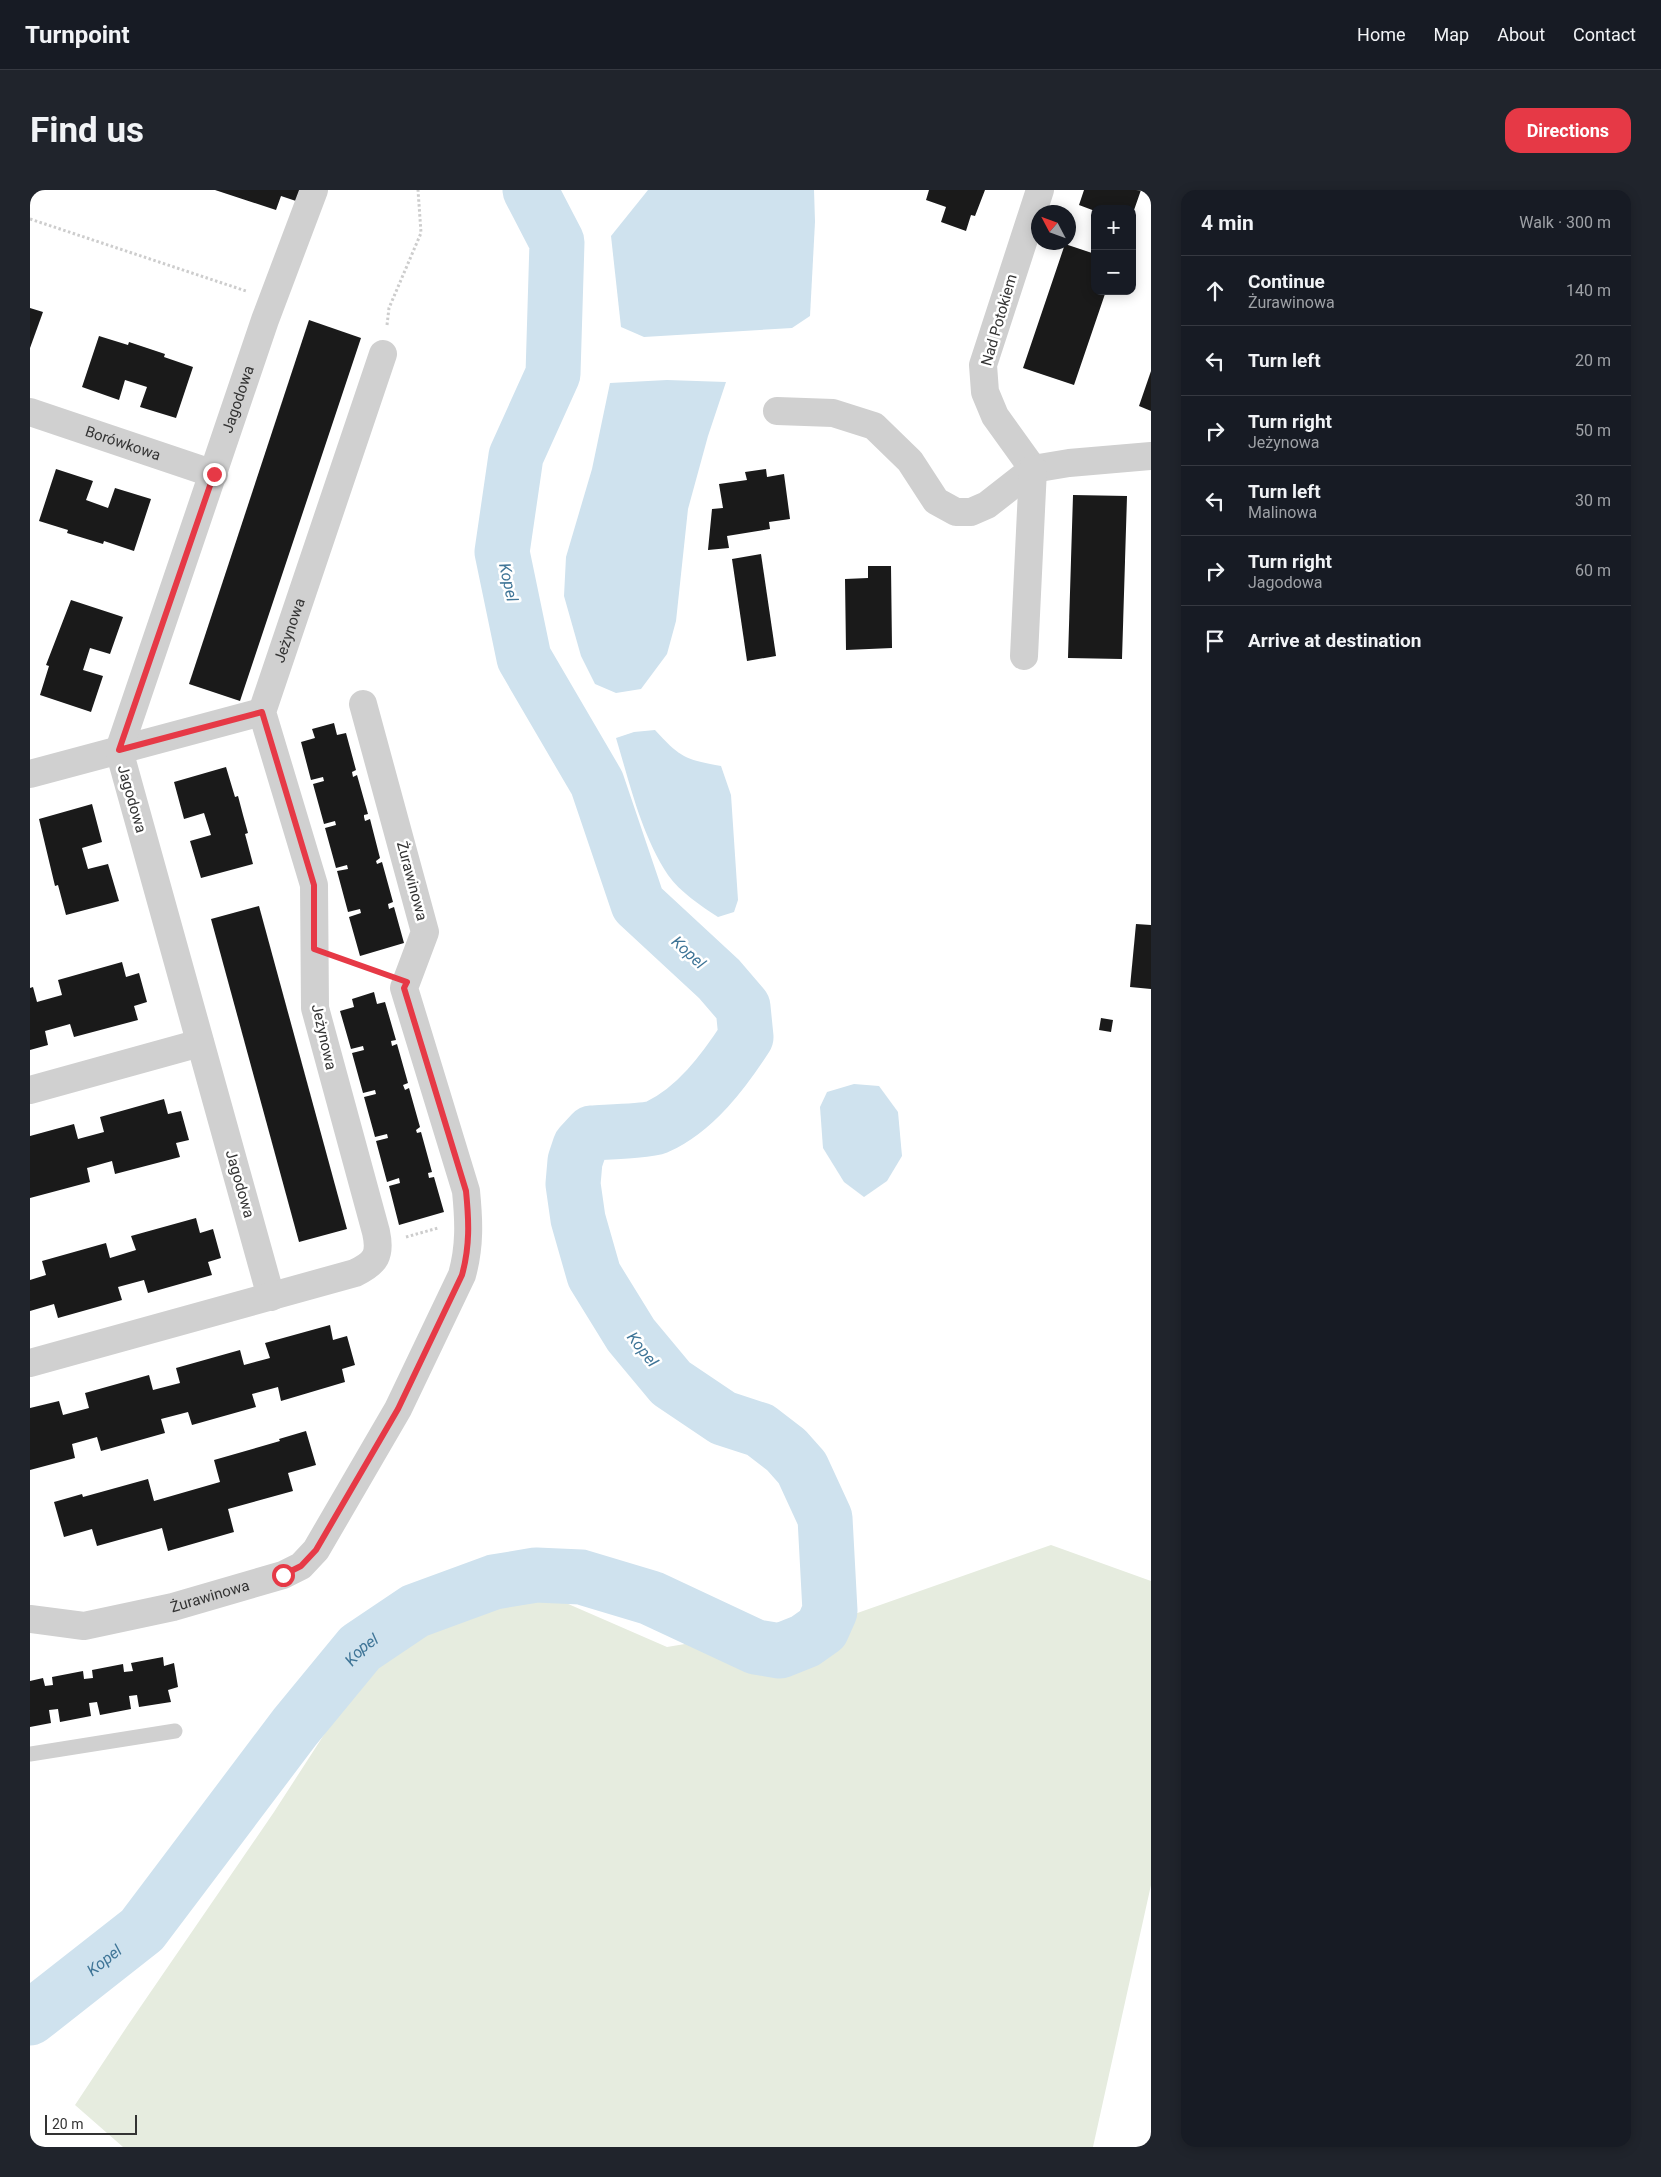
<!DOCTYPE html>
<html lang="en">
<head>
<meta charset="utf-8">
<style>
	body { margin:0; font-family:Roboto,sans-serif; background:#20242c; color:#f1f3f6 }
	.controls { position:absolute; right:15px; top:15px; display:grid; overflow:hidden; border-radius:10px; box-shadow:0 2px 12px #0003 }
	.controls button { width:45px; height:45px; display:grid; place-items:center; padding:0; border:0; border-bottom:1px solid #363941; background:#171b24; color:#f1f3f6; font:25px sans-serif }
	.compass { position:absolute; left:1001px; top:15px; width:45px; height:45px; border-radius:50%; background:#171b24; box-shadow:0 2px 12px #0003; rotate:311deg }
	.scale { position:absolute; left:15px; bottom:12px; width:92px; box-sizing:border-box; padding-left:5px; border:2px solid #333; border-top:0; font-size:14px; line-height:18px; white-space:nowrap; color:#333; -webkit-text-stroke:4px #fff; paint-order:stroke }
	.stop { position:absolute; width:15px; height:15px; margin:-11px; border:4px solid #e63946; border-radius:50%; background:#fff }
	.stop.end { background:#e63946; border-color:#fff; box-shadow:0 1px 5px #0008 }
	.list { margin:0; padding:0; list-style:none }
	h2 { display:flex; justify-content:space-between; align-items:center; height:65px; margin:0; padding:0 20px; font-size:21px }
	h2 small { font-size:16px; font-weight:400; color:#9ea1a6 }
	.list li { display:grid; grid-template-columns:32px 1fr auto; gap:15px; align-items:center; box-sizing:border-box; height:70px; padding:0 20px; border-top:1px solid #363941 }
	.list b { display:block; font-size:19px; white-space:nowrap }
	.list p { margin:0; font-size:16px; white-space:nowrap; color:#9ea1a6 }
	.list em { font-size:16px; font-style:normal; color:#9ea1a6 }
	.icon { flex:none; width:28px; height:28px; fill:none; stroke:currentColor; stroke-width:2; stroke-linecap:round; stroke-linejoin:round }
	.map { position:relative; flex:none; width:1121px; height:1957px; overflow:hidden; border-radius:15px }
	header { display:flex; align-items:center; gap:30px; box-sizing:border-box; height:70px; padding:0 25px; background:#171b24; border-bottom:1px solid #363941 }
	header strong { font-size:24px }
	nav { display:flex; gap:28px; margin-inline-start:auto; font-size:18px }
	.intro { display:flex; align-items:center; justify-content:space-between; box-sizing:border-box; height:120px; padding:0 30px }
	h1 { margin:0; font-size:35px }
	.button { padding:12px 22px; border-radius:15px; background:#e63946; color:#fff; font-size:18px; font-weight:700 }
	main { display:flex; gap:30px; padding:0 30px }
	aside { flex:1; background:#171b24; border-radius:15px; box-shadow:0 2px 12px #0003 }
	.map>svg:first-child { display:block }
</style>
</head>
<body>
<header>
<strong>Turnpoint</strong>
<nav><a>Home</a><a>Map</a><a>About</a><a>Contact</a></nav>
</header>
<div class="intro"><h1>Find us</h1><a class="button">Directions</a></div>
<main>
<div class="map">
<svg width="1121" height="1957" viewBox="0 0 1121 1957">
	<rect width="100%" height="100%" fill="#fff"/>
	<path fill="#e6ecdf" d="M1021 1355 1121 1391V1695L1063 1957H93L45 1915 98 1835 244 1622 352 1455 490 1393 637 1457 816 1427Z"/>
	<g fill="#cfe2ee">
		<path d="M618 0H784L785 32 780 126 762 138 614 147 591 137 581 46Z"/>
		<path d="M637 190 696 192 678 246 658 319 646 431 637 464 611 499 586 503 565 494 551 466 534 406 536 367 562 279 580 193Z"/>
		<path d="M625 540C651 568 654 569 691 576L701 605 708 710 704 722 688 727C671 716 650 702 638 685 611 644 600 594 586 548L604 542Z"/>
		<path d="M824 894 849 896 868 922 872 966 857 991 834 1007 814 992 793 958 790 917 797 902Z"/>
	</g>
	<g fill="none" stroke-linecap="round" stroke-linejoin="round">
		<path stroke="#cfe2ee" stroke-width="55" id="s1" d="M0 1828 112 1740 265 1537 330 1458 385 1421 464 1392 506 1385 551 1387 621 1408 726 1457 750 1461 775 1451 792 1439 800 1421 795 1328 772 1278 756 1260 730 1240 693 1228 641 1193 601 1145 564 1085 548 1029 543 994 545 971 550 956 562 943C575 942 617 941 627 937 665 920 694 881 716 847L713 817 689 789 608 714 567 593 494 468 472 362 486 266 523 184 527 52 500 0"/>
	</g>
	<g fill="#1a1a1a">
		<path d="M185 0H270L266 11 251 6 246 20Z"/>
		<path d="M899 0H955L945 26 941 25 936 41 911 32 916 17 896 10Z"/>
		<path d="M1054 0H1111L1103 23 1102 19H1065V21L1049 15Z"/>
		<path d="M1035 54 1065 64V101H1076L1044 195 993 178Z"/>
		<path d="M0 118 13 122 0 158Z"/>
		<path d="M279 130 331 148 210 511 159 494Z"/>
		<path d="M69 146 98 155 99 152 135 164 134 167 163 177 146 228 110 217 117 197 95 190 89 210 52 197Z"/>
		<path d="M1121 181V221L1109 216Z"/>
		<path d="M26 279 63 291 56 310 78 318 85 298 121 309 104 361 74 351 73 354 37 343 38 340 9 331Z"/>
		<path d="M736 279 737 287 754 284 760 329 739 332 740 339 697 346 699 358 678 360 682 319 693 318 689 294 717 290 715 282Z"/>
		<path d="M1043 305 1097 306 1092 469 1038 468Z"/>
		<path d="M731 364 746 466 717 471 702 369Z"/>
		<path d="M838 376H861L862 458 816 460 815 389 838 388Z"/>
		<path d="M41 410 93 427 80 464 60 458 53 480 73 486 61 522 10 505 19 476 16 475Z"/>
		<path d="M304 533 307 545 316 543 326 580 322 582 323 587 327 585 338 624 334 625V627L335 631 340 629 350 668 346 671 347 674 352 672 363 712 358 714 359 719 364 717 374 753 330 766 319 727 331 723 330 719 318 722 307 681 318 679 317 675 306 678 295 638 306 635 305 631 294 634 283 594 294 591 293 587 281 590 271 552 285 548 282 539Z"/>
		<path d="M196 577 205 607 208 606 213 625 218 643 215 644 223 674 171 688 160 651 181 645 174 623 154 629 144 592Z"/>
		<path d="M62 614 72 652 52 658 58 679 78 674 89 711 36 725 28 695 25 696 9 629Z"/>
		<path d="M229 716 317 1039 269 1052 181 729Z"/>
		<path d="M1106 734 1121 735V799L1100 797Z"/>
		<path d="M92 772 96 787 109 783 117 812 104 816 108 830 44 847 40 834 15 841 18 855 0 860V798L3 797 7 812 32 805 28 790Z"/>
		<path d="M344 802 347 814 355 812 366 850 361 851 362 856 367 854 378 893 373 895 375 900 379 898 390 937 386 940 387 943 391 942 402 982 398 983 399 988 404 987 414 1022 369 1035 359 996 370 993 369 988 357 992 346 951 358 948 357 944 345 947 334 907 346 904 345 900 333 903 322 863 334 860 333 856 321 859 310 821 324 817 322 809Z"/>
		<path d="M1071 828 1083 830 1081 842 1069 840Z"/>
		<path d="M134 909 138 924 151 921 159 950 146 953 150 967 85 984 82 971 57 978 60 992 0 1008V946L44 934 48 949 74 942 70 927Z"/>
		<path d="M166 1028 170 1043 183 1039 191 1068 178 1072 182 1085 118 1103 114 1090 88 1097 92 1110 28 1128 24 1114 0 1121V1090L16 1085 12 1071 76 1053 80 1068 106 1060 101 1046Z"/>
		<path d="M300 1135 303 1150 317 1146 325 1175 312 1179 315 1192 251 1211 248 1197 222 1204 226 1217 162 1235 158 1222 131 1229 135 1243 71 1261 67 1247 42 1254 45 1268 0 1280V1218L29 1211 33 1225 59 1218 55 1203 119 1185 123 1200 150 1193 146 1178 210 1160 214 1175 240 1168 235 1153Z"/>
		<path d="M276 1241 286 1275 258 1283 263 1301 198 1319 204 1342 138 1361 132 1338 67 1356 62 1339 34 1347 24 1312 52 1304 53 1307 118 1289 124 1311 190 1292 184 1270 250 1251 249 1249Z"/>
		<path d="M133 1467 134 1476 144 1473 148 1497 138 1500 141 1512 109 1517 107 1505 99 1506 101 1519 70 1525 67 1512 59 1513 61 1526 30 1532 28 1519 19 1520 21 1533 0 1537V1491L13 1488 15 1496 23 1495 22 1487 53 1481 54 1489 63 1488 62 1480 93 1474 94 1482 103 1481 101 1473Z"/>
	</g>
	<g fill="none" stroke-linecap="round" stroke-linejoin="round">
		<g stroke="#cdcdcd" stroke-width="3" stroke-dasharray="2.5 2.5" stroke-linecap="butt">
			<path d="M0 29 216 101"/>
			<path d="M357 135 359 118 391 43 388 0"/>
			<path d="M313 770 349 782"/>
			<path d="M376 1047 408 1038"/>
		</g>
		<path stroke="#d0d0d0" stroke-width="15" d="M0 1564 145 1541"/>
		<g stroke="#d0d0d0" stroke-width="28">
			<path d="M1010 0 953 175 955 202 965 226 1003 279 1039 273 1121 266"/>
			<path d="M747 221 803 223 844 236 880 271 906 311 926 322H941L957 315 1003 279"/>
			<path id="s2" d="M0 222 184 284"/>
			<path d="M994 466 1003 279"/>
			<path d="M0 584 232 522"/>
			<path d="M0 900 170 853"/>
			<path id="s3" d="M241 1107 89 560 235 130 284 0"/>
			<path id="s4" d="M0 1173 325 1083C346 1073 351 1065 346 1042L285 818 284 695 232 522 353 164"/>
			<path id="s5" d="M0 1429 54 1436 143 1417 253 1385 271 1376 286 1360 368 1219 432 1085C440 1056 439 1031 436 1001L374 798 395 742 333 514"/>
		</g>
	</g>
	<g fill="none" stroke-linecap="round" stroke-linejoin="round">
		<path stroke="#e63946" stroke-width="6" d="M184 284 89 560 232 522 284 695V759L377 792 374 798 436 1001C439 1031 440 1056 432 1085L368 1219 286 1360 271 1376 253 1385"/>
	</g>
	<g text-anchor="middle" stroke-width="5" stroke-linejoin="round" paint-order="stroke">
		<g font-size="15" fill="#333" stroke="#fff">
			<text transform="translate(969 130) rotate(-74)" y="5">Nad Potokiem</text>
			<text dy="5" stroke="none"><textPath href="#s3" startOffset="938">Jagodowa</textPath></text>
			<text dy="5" stroke="none"><textPath href="#s2" startOffset="98">Borówkowa</textPath></text>
			<text dy="5" stroke="none"><textPath href="#s4" startOffset="1011">Jeżynowa</textPath></text>
			<text transform="translate(102 609) rotate(74)" y="5">Jagodowa</text>
			<text transform="translate(382 691) rotate(75)" y="5">Żurawinowa</text>
			<text transform="translate(294 847) rotate(77)" y="5">Jeżynowa</text>
			<text transform="translate(210 994) rotate(74)" y="5">Jagodowa</text>
			<text dy="5" stroke="none"><textPath href="#s5" startOffset="184">Żurawinowa</textPath></text>
		</g>
		<g font-size="16" font-style="italic" fill="#3f7597" stroke="#fff">
			<text transform="translate(479 392) rotate(78)" y="6">Kopel</text>
			<text transform="translate(659 762) rotate(43)" y="6">Kopel</text>
			<text transform="translate(613 1159) rotate(52)" y="6">Kopel</text>
			<text dy="6" stroke="none"><textPath href="#s1" startOffset="499">Kopel</textPath></text>
			<text dy="6" stroke="none"><textPath href="#s1" startOffset="94">Kopel</textPath></text>
		</g>
	</g>
</svg>
<div class="controls">
<button>+</button>
<button>−</button>
</div>
<svg class="compass" viewBox="-18 -18 36 36"><path d="M0-13l5 13h-10z" fill="#e53935"/><path d="M0 13l5-13h-10z" fill="#9ea1a6"/></svg>
<div class="scale">20 m</div>
<div class="stop" style="left:253px;top:1385px"></div>
<div class="stop end" style="left:184px;top:284px"></div>
</div>
<aside>
<h2>4 min<small>Walk · 300 m</small></h2>
<ul class="list">
<li><svg class="icon" aria-label="ahead" viewBox="0 0 24 24"><path d="M12 20V5M6 11l6-6 6 6"/></svg><div><b>Continue</b><p>Żurawinowa</p></div><em>140 m</em></li>
<li><svg class="icon" aria-label="left" viewBox="0 0 24 24"><path d="M17 20v-9H6M10 6l-5 5 5 5"/></svg><div><b>Turn left</b></div><em>20 m</em></li>
<li><svg class="icon" aria-label="right" viewBox="0 0 24 24"><path d="M7 20v-9h11M14 6l5 5-5 5"/></svg><div><b>Turn right</b><p>Jeżynowa</p></div><em>50 m</em></li>
<li><svg class="icon" aria-label="left" viewBox="0 0 24 24"><path d="M17 20v-9H6M10 6l-5 5 5 5"/></svg><div><b>Turn left</b><p>Malinowa</p></div><em>30 m</em></li>
<li><svg class="icon" aria-label="right" viewBox="0 0 24 24"><path d="M7 20v-9h11M14 6l5 5-5 5"/></svg><div><b>Turn right</b><p>Jagodowa</p></div><em>60 m</em></li>
<li><svg class="icon" aria-label="arrive" viewBox="0 0 24 24"><path d="M6 21V4h12l-3 4 3 4H6"/></svg><div><b>Arrive at destination</b></div></li>
</ul>
</aside>
</main>
</body>
</html>
